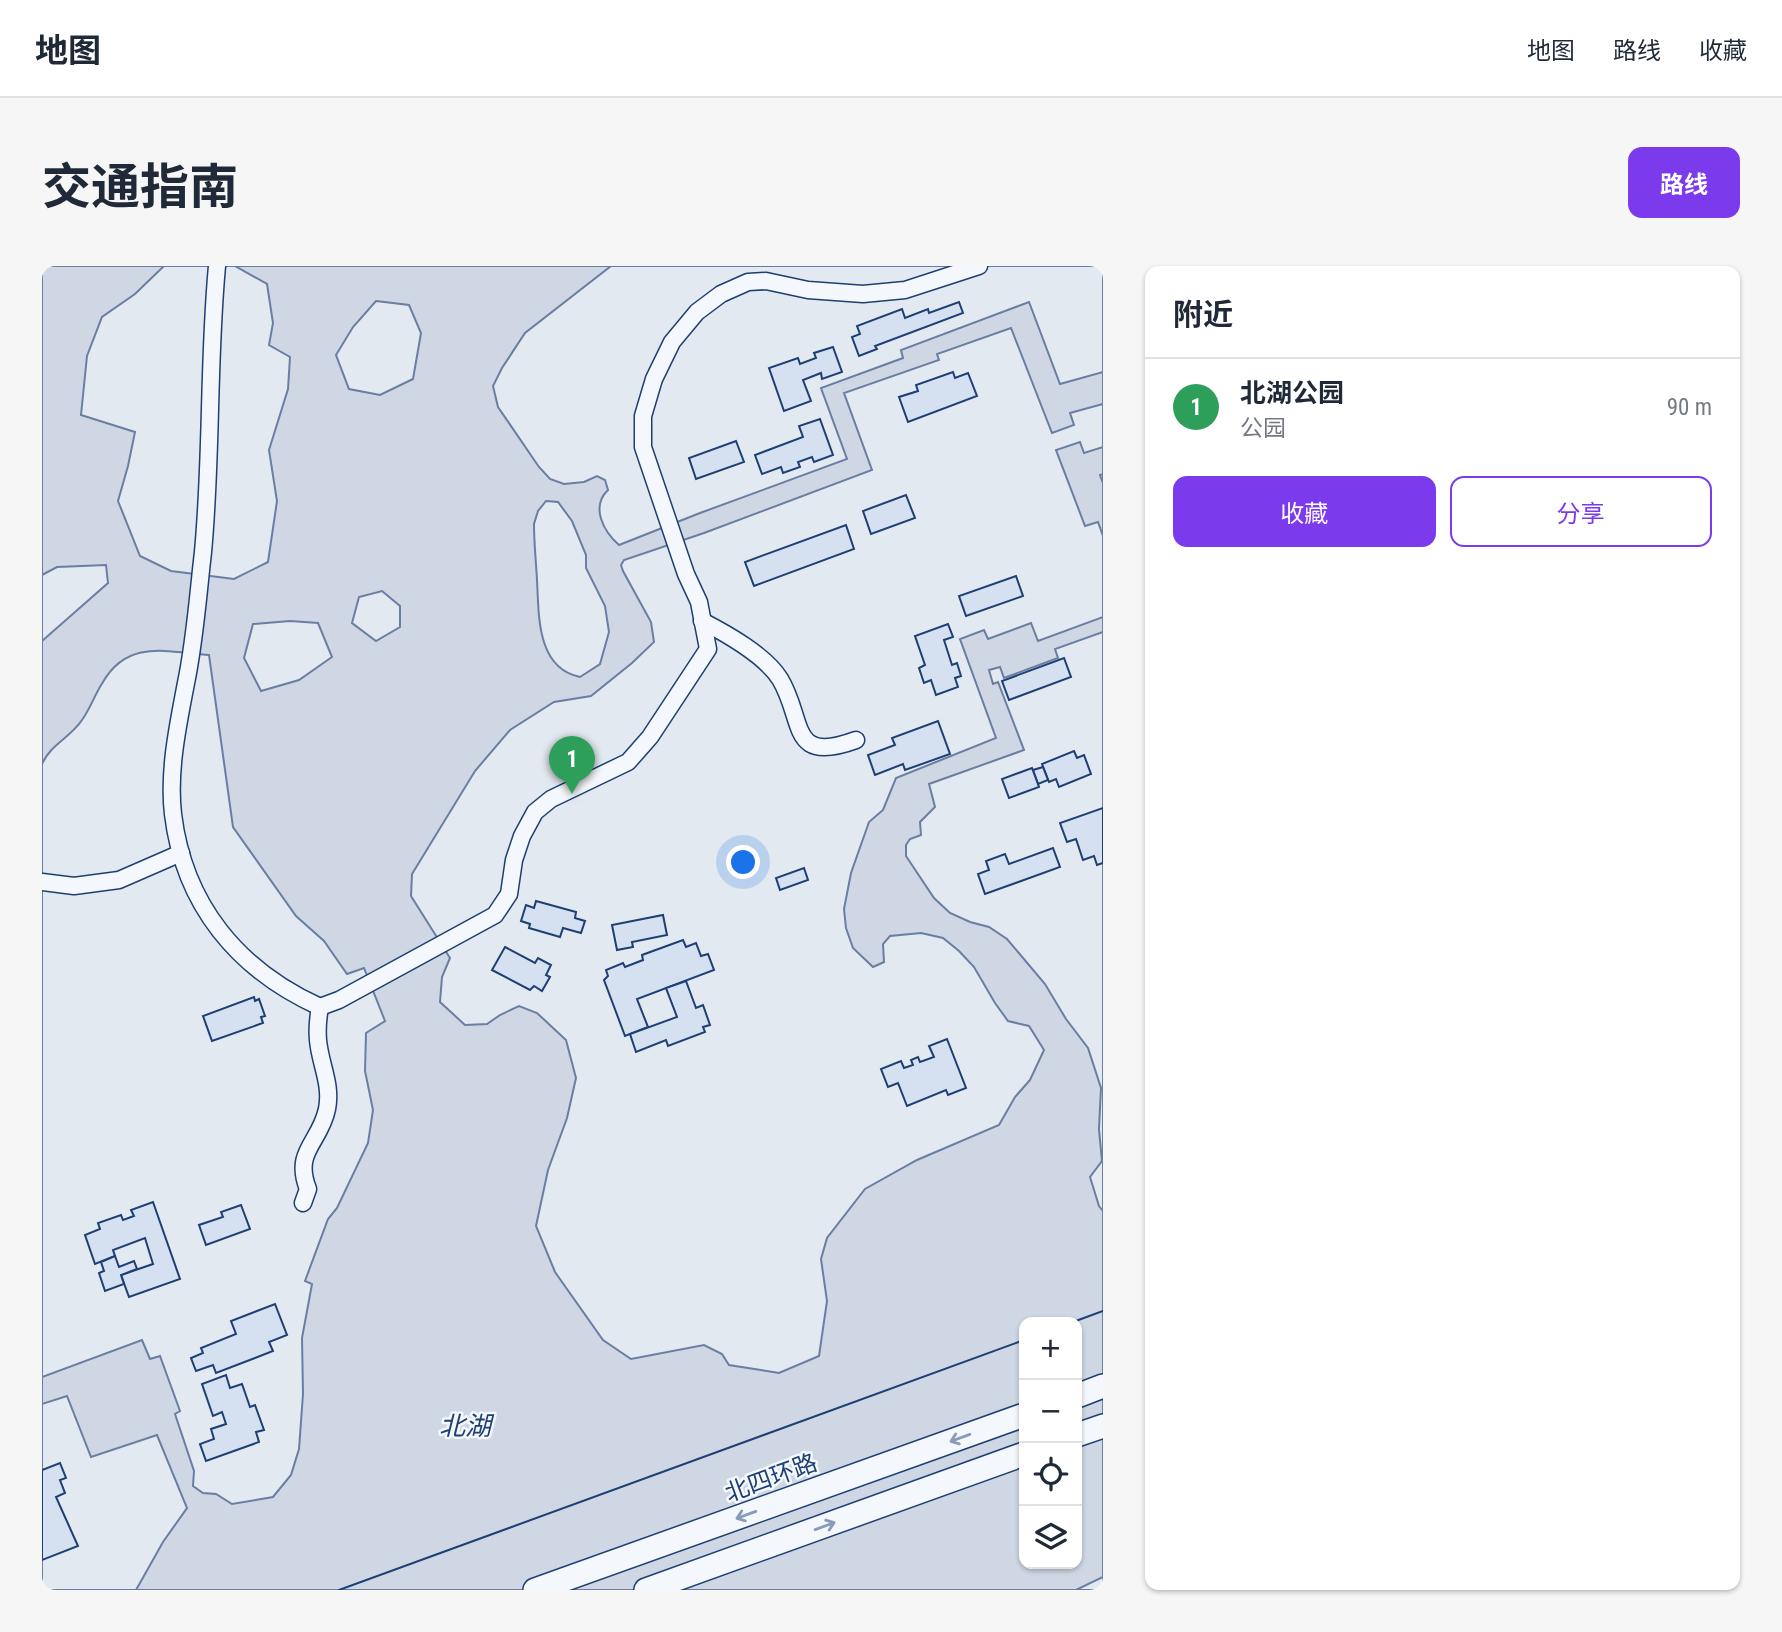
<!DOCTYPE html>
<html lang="zh">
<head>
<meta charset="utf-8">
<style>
	body { margin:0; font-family:"Roboto Condensed","Noto Sans SC",sans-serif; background:#f6f6f7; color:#1f2937 }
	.controls { position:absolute; right:21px; bottom:21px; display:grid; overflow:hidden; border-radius:14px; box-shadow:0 2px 5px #0004 }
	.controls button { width:63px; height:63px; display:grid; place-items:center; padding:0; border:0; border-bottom:2px solid #e0e1e3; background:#fff; color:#1f2937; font:35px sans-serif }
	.you { position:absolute; left:702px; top:597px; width:24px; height:24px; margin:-18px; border:5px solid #fff; border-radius:50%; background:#1a73e8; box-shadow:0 0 0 10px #1a73e833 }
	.badge { display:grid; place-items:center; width:46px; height:46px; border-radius:50%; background:#7c3aed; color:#fff; font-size:23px; font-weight:700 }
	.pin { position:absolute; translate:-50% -58px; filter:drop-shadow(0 2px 4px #0008) }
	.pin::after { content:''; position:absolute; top:37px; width:24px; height:21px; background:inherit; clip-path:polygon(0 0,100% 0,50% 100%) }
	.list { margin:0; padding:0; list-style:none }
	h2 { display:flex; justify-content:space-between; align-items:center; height:91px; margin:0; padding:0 28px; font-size:30px }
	h2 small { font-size:23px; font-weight:400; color:#747a83 }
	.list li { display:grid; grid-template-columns:46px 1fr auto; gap:21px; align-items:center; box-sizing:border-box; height:98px; padding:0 28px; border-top:2px solid #e0e1e3 }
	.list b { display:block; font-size:26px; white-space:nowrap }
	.list p { margin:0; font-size:23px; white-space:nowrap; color:#747a83 }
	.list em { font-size:23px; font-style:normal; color:#747a83 }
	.actions { display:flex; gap:14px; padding:21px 28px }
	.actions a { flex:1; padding:16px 0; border:2px solid #7c3aed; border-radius:14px; text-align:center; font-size:24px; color:#7c3aed }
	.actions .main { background:#7c3aed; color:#fff }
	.icon { flex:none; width:38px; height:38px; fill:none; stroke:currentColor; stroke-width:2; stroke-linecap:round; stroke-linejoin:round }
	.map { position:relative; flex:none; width:1061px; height:1324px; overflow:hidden; border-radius:14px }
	header { display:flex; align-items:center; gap:42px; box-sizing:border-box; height:98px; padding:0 35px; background:#fff; border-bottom:2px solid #e0e1e3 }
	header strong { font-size:33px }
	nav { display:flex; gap:38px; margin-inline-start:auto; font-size:24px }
	.intro { display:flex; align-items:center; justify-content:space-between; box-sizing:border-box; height:168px; padding:0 42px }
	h1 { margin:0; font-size:49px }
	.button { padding:18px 32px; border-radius:14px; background:#7c3aed; color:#fff; font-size:24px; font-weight:700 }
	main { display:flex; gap:42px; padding:0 42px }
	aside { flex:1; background:#fff; border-radius:14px; box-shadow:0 2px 5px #0004 }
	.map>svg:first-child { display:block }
</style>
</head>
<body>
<header>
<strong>地图</strong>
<nav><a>地图</a><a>路线</a><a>收藏</a></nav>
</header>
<div class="intro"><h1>交通指南</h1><a class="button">路线</a></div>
<main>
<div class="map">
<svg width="1061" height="1324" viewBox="0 0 1061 1324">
	<rect width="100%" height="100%" fill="#f4f7fb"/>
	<path fill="#e3e9f0" stroke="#687fa3" stroke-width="2" fill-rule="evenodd" d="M0 0H1061V1324H0ZM982 1056H1035V1298H982Z"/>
	<g fill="#cfd7e4" stroke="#687fa3" stroke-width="2" fill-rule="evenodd">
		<path d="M0 0H122L93 28 60 51 45 90 39 149 93 166 86 200 76 235 98 290 129 305 192 313 226 296 235 235 227 184 246 123 248 91 227 79 231 57 225 18 193 0H569L483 67 460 102 451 120 456 141 497 201 508 213 522 218 542 216 555 210 563 214 566 224C548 241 562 266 577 279L658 247 805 193 779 122 861 92 859 84 987 36 1018 118 1061 106V138L1028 147 1032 159 1010 167 969 62 895 88 897 94 802 127 830 204 662 267 582 294 579 299 581 305 609 356 612 376 590 397 549 430 512 436 468 464 433 505 370 608 369 630 408 692 400 711 398 736 423 759 445 758 458 749 477 740 495 747 524 774 534 812 525 852 506 904 494 960 513 1006 561 1074 589 1093 662 1079 680 1088 687 1099 737 1107 777 1090 785 1035 779 993 785 972 823 923 875 894 957 859 973 831 988 814 1002 784 987 760 966 755 953 737 932 701 917 685 901 672 879 667 848 670 841 678 842 696 831 701 811 682 804 662 802 643 809 607 827 556 841 544 854 512 954 472 918 373 942 364 946 373 989 357 996 375 1061 351V366L1013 383 1016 392 962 412 958 401 947 404 951 418 956 416 982 484 887 518 893 541 878 556 879 569 868 573 864 579V590L892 632 908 647 928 656 947 661 965 673 1003 718 1024 753 1046 782 1059 822 1057 863 1060 895 1048 911 1057 940 1061 945V1311L1034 1324H94L121 1276 145 1242 115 1169 49 1191 25 1130 0 1138V1111L100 1074 108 1093 118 1090 138 1145 133 1148 152 1205 151 1220 161 1227 174 1228 190 1238 231 1231 249 1209 257 1183 261 1128 260 1072 270 1018 263 1015 286 953 295 942 326 877 331 844 323 805 324 767 343 755 322 702 305 708 282 675 254 650 191 561 167 389C125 386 86 373 61 416 53 428 48 443 40 454 29 471 8 479 0 498V375L66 317 64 299 15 301 0 309ZM334 35 367 39 379 67 371 113 338 129 307 123 294 89 311 61ZM504 235 516 236 530 255 544 289V302L563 340 567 366 558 398 538 411C494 402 497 348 495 314 494 295 492 277 492 258L496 245ZM340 325 358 340V361L334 375 310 357 317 331ZM248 355 276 357 290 391 257 414 219 425 202 392 211 358ZM982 1056H1035V1298H982Z"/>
		<path d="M1038 176 1042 187 1061 181V208L1058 209 1061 217V270L1056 256 1043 260 1014 184Z"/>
	</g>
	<g fill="#d5e0f0" stroke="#1d3f73" stroke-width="2">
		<path d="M917 36 921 47 833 80 835 83 817 90 810 71 818 68 815 60 860 43 863 52 886 43 887 47Z"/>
		<path d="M791 81 800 106 780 113 779 107 761 114 769 135 742 145 727 102 756 92 758 98 774 92 772 87Z"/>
		<path d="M911 106 913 112 926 107 935 130 866 156 857 131 876 125 874 119Z"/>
		<path d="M778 153 791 189 772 196 770 191 756 196 758 201 741 207 739 201 720 208 713 189 761 171 757 160Z"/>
		<path d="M694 175 702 196 654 213 647 192Z"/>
		<path d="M864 229 873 252 829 268 821 245Z"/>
		<path d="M804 259 812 283 712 320 703 296Z"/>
		<path d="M974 310 981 330 924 350 917 330Z"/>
		<path d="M906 358 911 371 902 374 910 399 915 397 919 410 913 412 916 421 894 429 889 414 882 417 877 402 883 399 873 370Z"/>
		<path d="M1022 392 1029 411 967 434 960 415Z"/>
		<path d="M896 455 908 488 863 504 861 498 833 509 826 489 853 479 850 472Z"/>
		<path d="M1032 485 1035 492 1042 489 1049 508 1017 521 1014 513 1007 516 1000 498Z"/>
		<path d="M1001 501 1006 514 996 518 991 504Z"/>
		<path d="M990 502 997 521 967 532 960 513Z"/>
		<path d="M1061 542V597L1055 599 1052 590 1041 594 1034 573 1025 576 1018 557Z"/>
		<path d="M1011 582 1018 601 943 628 936 608 947 604 944 595 963 588 967 598Z"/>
		<path d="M762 602 766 614 738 624 734 612Z"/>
		<path d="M494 635 534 646 533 652 543 655 539 667 521 662 518 671 487 662 488 658 479 655 484 639 492 642Z"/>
		<path d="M621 649 625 669 590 676 591 681 575 684 570 659Z"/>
		<path d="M641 674 644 681 654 677 659 690 666 688 672 704 595 733 606 761 583 770 562 714 566 710 564 704 581 697 583 701 601 694 600 689Z"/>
		<path d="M463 681 493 697 496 692 509 699 504 709 508 711 500 725 492 720 488 724 450 704Z"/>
		<path d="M644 715 654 742 661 739 668 759 661 761 663 766 626 780 624 774 594 786 588 768 635 751 624 722Z"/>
		<path d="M212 731 213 735 217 733 223 750 219 751 221 757 170 775 161 750Z"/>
		<path d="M905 773 924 822 906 829 904 824 865 840 856 817 846 821 839 803 859 795 862 802 871 799 869 794 876 791 878 796 892 791 887 780Z"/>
		<path d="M111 936 138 1013 87 1031 79 1009 111 998 103 972 71 984 73 990 53 998 43 969 58 963 56 957 79 949 81 954 92 950 89 944Z"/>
		<path d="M199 939 208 963 164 979 157 959 181 951 179 946Z"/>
		<path d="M73 990 77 1001 92 995 95 1003 79 1009 82 1018 63 1025 57 1007 62 1005 59 996Z"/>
		<path d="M233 1038 245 1069 227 1076 231 1085 174 1107 171 1099 154 1105 149 1092 161 1087 159 1082 194 1068 189 1055Z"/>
		<path d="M184 1109 188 1122 200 1118 208 1141 213 1139 222 1164 214 1166 217 1176 164 1195 158 1178 172 1173 169 1163 184 1158 180 1146 171 1150 160 1118Z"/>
		<path d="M18 1197 24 1212 18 1214 23 1227 14 1231 36 1280 0 1294V1204Z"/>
	</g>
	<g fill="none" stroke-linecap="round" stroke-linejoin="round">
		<defs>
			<g id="minor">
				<path d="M175 0C166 95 170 191 161 286 156 329 153 374 144 417 136 459 126 505 131 548 142 639 196 704 278 741L297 734 453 649 467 628 472 594 480 570 493 546 509 533 586 496 608 471 666 383 657 336 644 308 601 181V150L612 113 630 76 655 46 679 28 706 16 724 15 766 24 821 28 863 24 937 0"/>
				<path d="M660 355C685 368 723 389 738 413 763 454 746 499 814 474"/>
				<path d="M0 616 32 620 77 614 139 587"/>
				<path d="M261 937 266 923C251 885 278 877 285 843 290 818 278 798 276 774 275 763 276 752 278 741"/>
			</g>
			<g id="highway">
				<path d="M1035 1130 1061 1120"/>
				<path d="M1035 1169 1061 1160"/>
				<path d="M493 1324 982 1149"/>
				<path d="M604 1324 982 1188"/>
			</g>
		</defs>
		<use href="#minor" stroke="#1d3f73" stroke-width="19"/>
		<use href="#highway" stroke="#1d3f73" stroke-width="26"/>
		<use href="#minor" stroke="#f4f7fb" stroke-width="16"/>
		<use href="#highway" stroke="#f4f7fb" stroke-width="23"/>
		<g stroke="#1d3f73" stroke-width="2">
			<path d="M1031 1056 1061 1045"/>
			<path d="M297 1324 982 1074"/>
		</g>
	</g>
	<defs><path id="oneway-shaft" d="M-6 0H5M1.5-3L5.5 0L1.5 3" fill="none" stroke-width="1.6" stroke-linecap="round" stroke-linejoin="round" transform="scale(1.75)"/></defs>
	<g stroke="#889bb7">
		<use href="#oneway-shaft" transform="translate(918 1172) rotate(160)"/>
		<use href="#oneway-shaft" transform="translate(704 1249) rotate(160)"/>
		<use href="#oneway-shaft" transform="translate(783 1260) rotate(-20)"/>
	</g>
	<g text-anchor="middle" stroke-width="5" stroke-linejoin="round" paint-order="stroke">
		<g font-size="24" fill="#1d3f73" stroke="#f4f7fb">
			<text transform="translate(729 1212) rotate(-20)" y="8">北四环路</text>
		</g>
		<g font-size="26" font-style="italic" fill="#1d3f73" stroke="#f4f7fb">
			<text x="423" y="1169">北湖</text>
		</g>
	</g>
</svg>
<div class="controls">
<button>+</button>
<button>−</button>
<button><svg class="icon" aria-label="locate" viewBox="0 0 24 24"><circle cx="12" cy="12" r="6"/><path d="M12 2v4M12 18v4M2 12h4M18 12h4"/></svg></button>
<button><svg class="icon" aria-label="layers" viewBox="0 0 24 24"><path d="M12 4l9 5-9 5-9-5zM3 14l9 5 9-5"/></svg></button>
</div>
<div class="you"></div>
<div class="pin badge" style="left:530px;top:528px;background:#2e9e5b">1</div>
</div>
<aside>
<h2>附近<small></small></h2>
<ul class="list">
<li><span class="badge" style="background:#2e9e5b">1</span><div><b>北湖公园</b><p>公园</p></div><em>90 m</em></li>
</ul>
<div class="actions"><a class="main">收藏</a><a>分享</a></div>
</aside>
</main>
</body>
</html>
